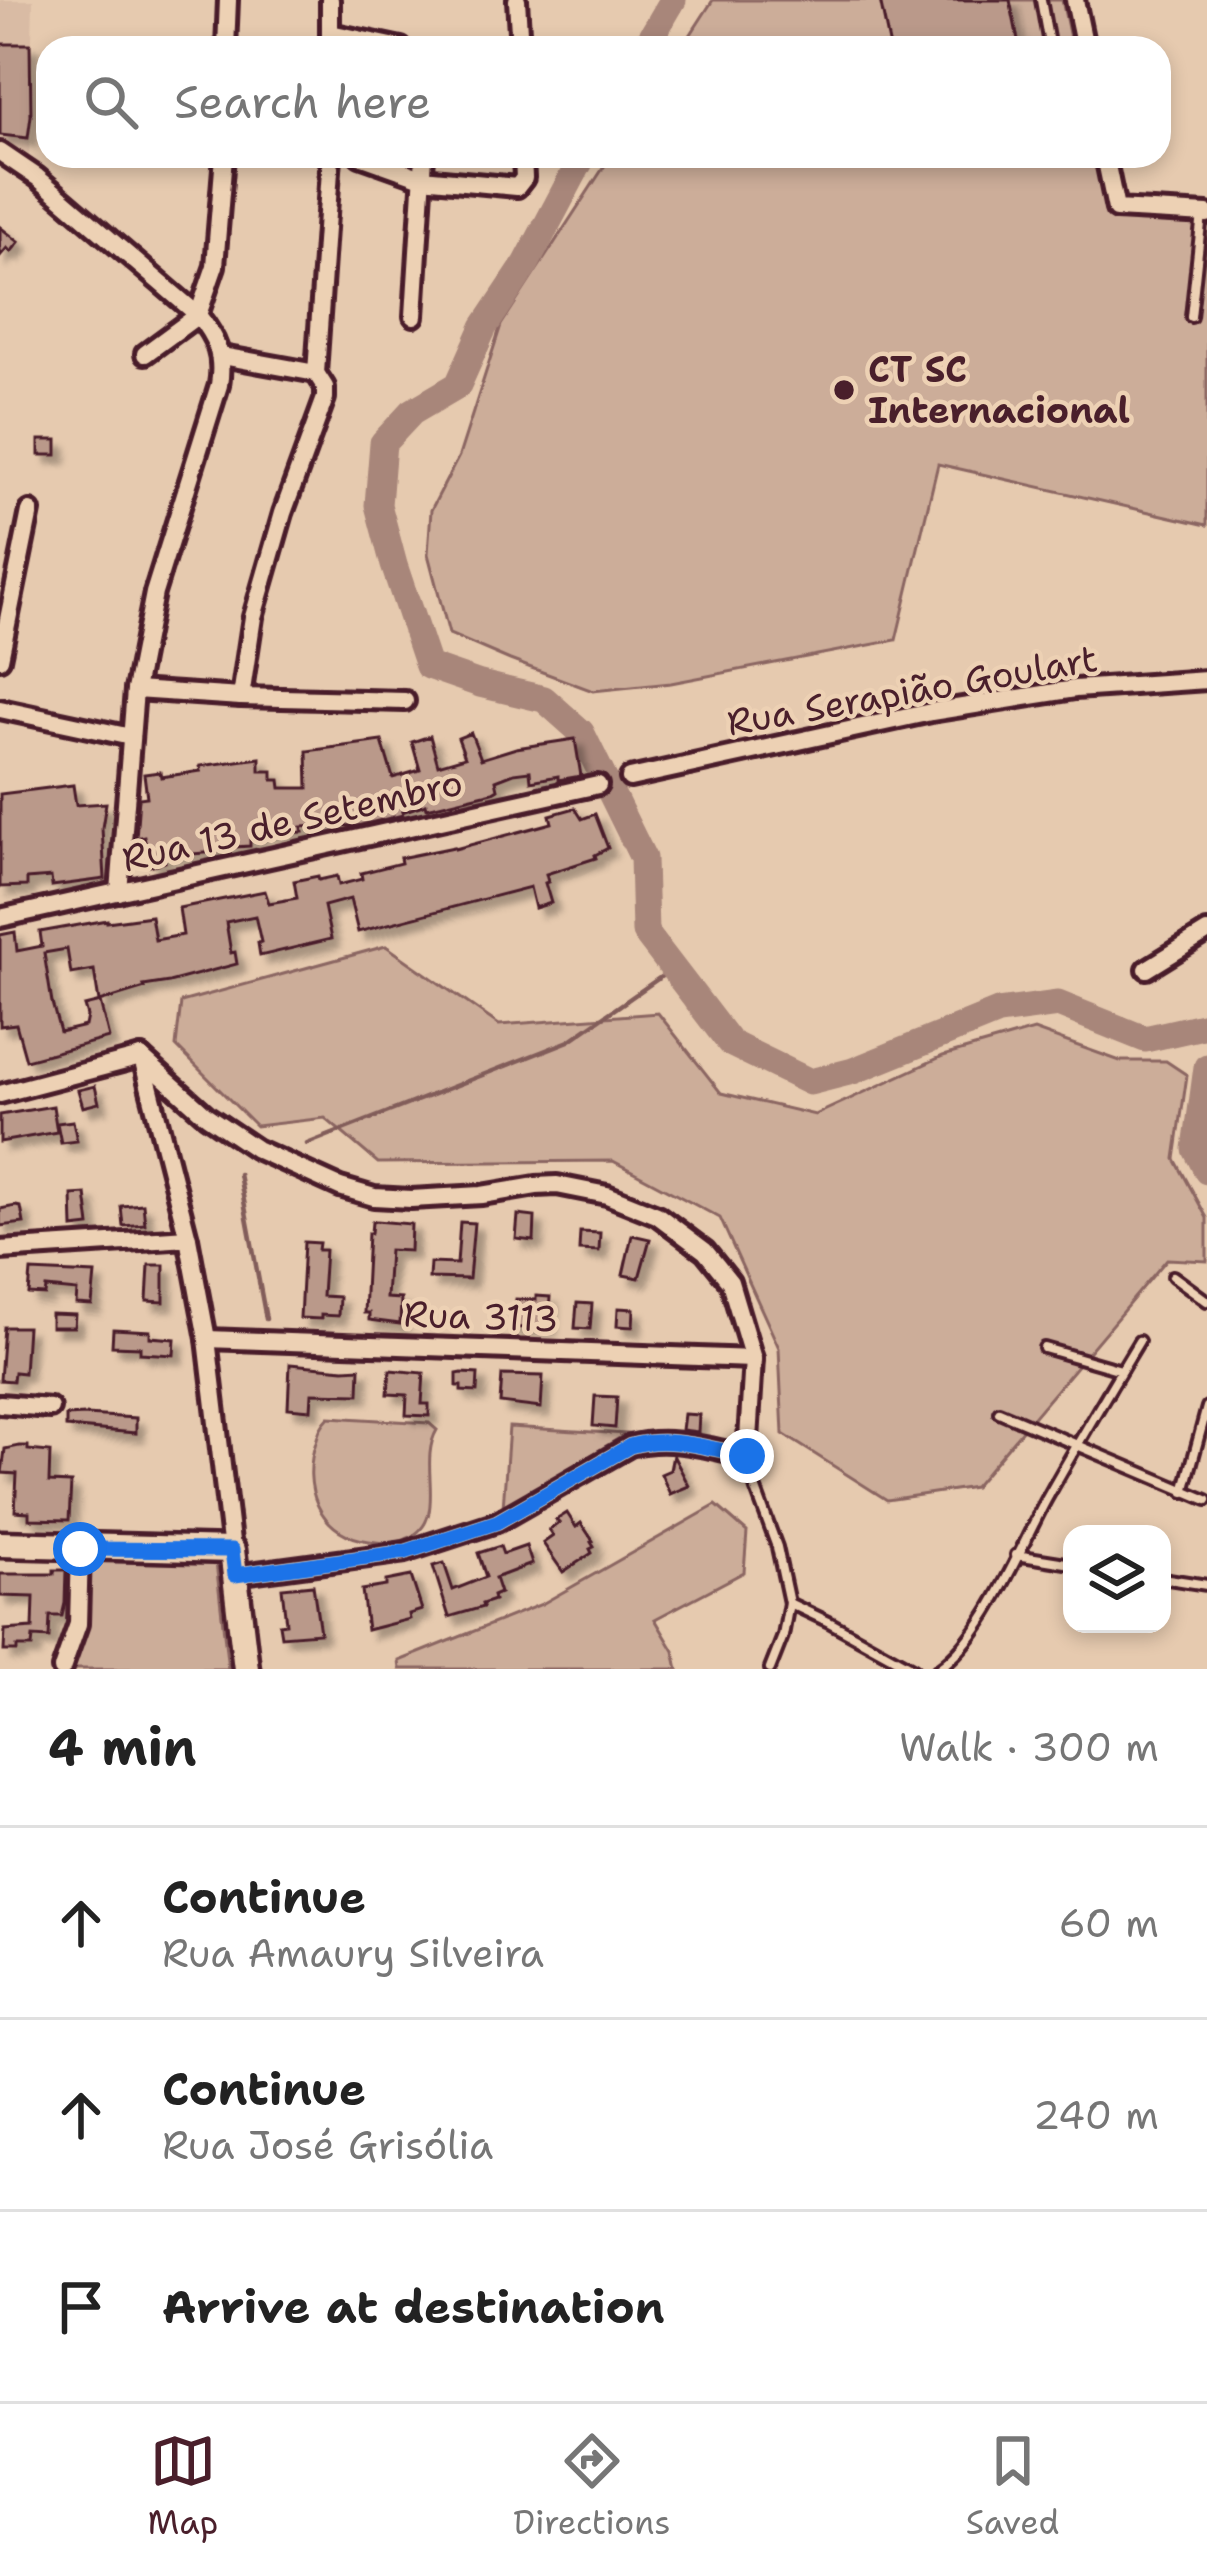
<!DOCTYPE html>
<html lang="en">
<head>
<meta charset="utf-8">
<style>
	body { margin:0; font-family:"Shantell Sans",sans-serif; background:#f6f6f6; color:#222 }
	.controls { position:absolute; right:36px; bottom:36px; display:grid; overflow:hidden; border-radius:24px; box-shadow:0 6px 18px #0003 }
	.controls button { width:108px; height:108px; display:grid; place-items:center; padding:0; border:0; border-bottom:3px solid #e0e0e0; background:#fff; color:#222; font:60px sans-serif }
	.stop { position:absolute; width:36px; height:36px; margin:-27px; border:9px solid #1a73e8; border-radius:50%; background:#fff }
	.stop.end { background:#1a73e8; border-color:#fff; box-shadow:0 3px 12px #0008 }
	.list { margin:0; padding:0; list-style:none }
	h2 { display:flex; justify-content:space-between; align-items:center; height:156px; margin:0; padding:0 48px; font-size:51px }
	h2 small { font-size:39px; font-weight:400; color:#767676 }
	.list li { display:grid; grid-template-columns:78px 1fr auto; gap:36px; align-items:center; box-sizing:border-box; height:192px; padding:0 48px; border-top:3px solid #e0e0e0 }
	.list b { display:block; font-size:45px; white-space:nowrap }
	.list p { margin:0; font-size:39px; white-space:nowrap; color:#767676 }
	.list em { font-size:39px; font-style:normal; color:#767676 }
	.icon { flex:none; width:66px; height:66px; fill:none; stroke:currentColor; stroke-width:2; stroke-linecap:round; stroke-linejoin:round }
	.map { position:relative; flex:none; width:1207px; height:1669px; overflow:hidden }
	.search { position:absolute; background:#fff; box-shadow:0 6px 18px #0003; left:36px; right:36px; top:36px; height:132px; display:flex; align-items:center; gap:30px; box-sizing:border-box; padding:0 42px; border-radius:36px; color:#767676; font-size:45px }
	.sheet { height:732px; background:#fff }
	nav { display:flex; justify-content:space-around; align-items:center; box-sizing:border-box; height:168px; border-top:3px solid #e0e0e0; background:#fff; font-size:33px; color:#767676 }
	nav a { display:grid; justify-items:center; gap:6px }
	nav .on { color:#4a1f2b }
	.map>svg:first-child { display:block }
</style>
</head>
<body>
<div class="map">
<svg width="1207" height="1669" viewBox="0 0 1207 1669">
	<defs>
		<filter id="shadow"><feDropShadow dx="8" dy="8" stdDeviation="3" flood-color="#0004"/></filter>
	</defs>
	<rect width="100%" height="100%" fill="#e6caaf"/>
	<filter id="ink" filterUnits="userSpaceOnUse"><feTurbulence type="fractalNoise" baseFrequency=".00833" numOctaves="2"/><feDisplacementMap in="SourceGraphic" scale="24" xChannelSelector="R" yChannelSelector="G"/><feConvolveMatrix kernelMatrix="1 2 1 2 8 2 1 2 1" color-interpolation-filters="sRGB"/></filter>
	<g filter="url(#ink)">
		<path fill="#d9bba4" d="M0 0H33L29 162 0 141Z"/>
		<g fill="#ccad99" stroke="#8b6662" stroke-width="3">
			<path d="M713 0H1062L1072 48H682Z"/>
			<path d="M611 156H1095L1107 213 1207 221V525L938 464 896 640 671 683 593 691 510 660 449 634 428 554 431 510 459 456 501 325Z"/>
			<path d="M386 946 499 1025 658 1013 721 1093 815 1115 943 1056 1034 1030 1120 1061H1166L1187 1075 1175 1159 1207 1218V1261L1167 1259 974 1487 887 1500 783 1434 779 1348 720 1218 613 1161 378 1163 325 1118 256 1126 176 1046 181 1002Z"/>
			<path d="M329 1417 429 1423 437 1430C416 1465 451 1521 406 1539 395 1544 380 1543 369 1541 318 1534 301 1486 316 1442 319 1431 321 1425 329 1417Z"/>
			<path d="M509 1427 626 1434 503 1508Z"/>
			<path d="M716 1505 747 1532 744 1572 655 1619 674 1651 678 1669H400L399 1661 542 1604Z"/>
			<path d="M88 1556 216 1562 228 1669H70L87 1619Z"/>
		</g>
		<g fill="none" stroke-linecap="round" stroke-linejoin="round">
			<g stroke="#825d5a" stroke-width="4.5">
				<path d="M307 1144 569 1041 672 969"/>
				<path d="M239 1174 266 1319"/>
			</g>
			<g stroke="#a8867a" stroke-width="27">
				<path d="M645 48 673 0"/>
				<path d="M583 156 526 264 484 327 458 385 412 412 383 443 378 505 394 565 428 666 480 684 544 699 581 732 643 858 645 932 730 1043 810 1082 853 1071 998 1012 1058 1004 1145 1039 1207 1025"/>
				<path d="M1207 1067 1196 1149 1207 1171"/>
			</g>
		</g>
		<g fill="#ba998a" stroke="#4a1f2b" stroke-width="3" filter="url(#shadow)">
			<path d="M880 0H1010L1018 40 979 48H890Z"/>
			<path d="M0 44H30L31 116 28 138 0 135Z"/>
			<path d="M0 227 19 242 11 252 7 248 0 256Z"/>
			<rect x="39" y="440" width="18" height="15"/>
			<path d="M471 733 481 759 516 748 575 739 581 776 558 780V776L531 781 530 771 514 773 496 780 498 789 493 792 427 808 426 804 402 812 403 815 357 826 327 825 302 827 303 832 258 834V839L250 840V846L218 848V852L164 856 165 862 150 866 144 836 136 838 139 798 147 797 144 774 160 772 161 777 201 771 200 766 260 758V771H273V780H280L281 788H308L307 751 382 741 393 778 420 770 412 742 430 736 438 765 465 757 458 738Z"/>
			<path d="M73 785 76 805 106 803 102 828 105 879 52 886 51 877 27 879V886L0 887V794Z"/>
			<path d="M575 808 582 819 595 814 608 848 595 855 596 858 546 874 548 882 545 883 551 903 535 908 530 887 358 932 350 899 324 906 331 939 260 956 258 943 261 942 255 916 226 922 231 953 235 952 237 964 169 982 144 986 145 988 99 1002 94 970 71 974 67 949 44 953 52 1003 60 1032 85 1026 87 1016 84 1006 100 1002 109 1038 26 1060 16 1024 0 1026V935L15 932 17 951 42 946 40 932 107 920V922L151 916 155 940 183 935 179 908 265 891 269 903 297 898 294 881 318 876 319 880 337 876 339 885 362 879 361 873 401 863 400 858 454 847 455 849 552 823 550 815Z"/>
			<path d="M95 1086 99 1103 83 1107 78 1090Z"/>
			<path d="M53 1106 57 1132 0 1142V1115Z"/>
			<path d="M73 1121 77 1141 61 1143 57 1123Z"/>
			<path d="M86 1194 90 1226 73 1228 72 1195Z"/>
			<path d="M143 1204 145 1224 123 1226 121 1206Z"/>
			<path d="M16 1206 21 1207 24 1223 0 1226V1209Z"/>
			<path d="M518 1215 535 1217 534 1241 516 1239Z"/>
			<path d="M376 1221 411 1224 410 1251 389 1250 386 1298 401 1299 400 1324 369 1320V1313H364L368 1233H371L372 1222Z"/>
			<path d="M460 1222 474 1223 469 1279 429 1278 430 1263 457 1264Z"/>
			<path d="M580 1232 600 1233 599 1251 579 1250Z"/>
			<path d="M632 1235 650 1239 639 1278 623 1275Z"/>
			<path d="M304 1242 319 1243 318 1250H325L322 1296 339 1297 338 1316 321 1315V1319L300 1318Z"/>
			<path d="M149 1265H164V1302L147 1301Z"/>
			<path d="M31 1271 95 1274 92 1305 76 1304 77 1291 46 1288 45 1295 29 1294Z"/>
			<path d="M536 1296 550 1297 548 1327 511 1328 512 1310H515L516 1299 536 1300Z"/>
			<path d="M577 1303 592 1304 590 1329 575 1328Z"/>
			<path d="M618 1308 634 1309 633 1327 617 1326Z"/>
			<path d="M51 1314 75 1315 74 1327H51Z"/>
			<path d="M4 1327H27L24 1373 14 1372 13 1381 0 1380Z"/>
			<path d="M113 1329 150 1331V1337L175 1339 174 1355 140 1353V1347L112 1346Z"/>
			<path d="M290 1364 344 1369 360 1368 359 1394 312 1393 311 1410 288 1408Z"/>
			<path d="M390 1370 424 1373 422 1404H429V1416L406 1415 407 1395 388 1394Z"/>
			<path d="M462 1373 478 1374 477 1392 461 1391V1386H457V1374Z"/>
			<path d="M502 1375 543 1376 541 1408 500 1403Z"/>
			<path d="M595 1396 617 1397 615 1428 593 1426Z"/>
			<path d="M684 1414 699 1415 698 1432 682 1430Z"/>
			<path d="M85 1415 136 1418V1433L66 1427V1416Z"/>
			<path d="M19 1446H28V1450L50 1452 49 1482 71 1483 69 1520 29 1519V1512L15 1511 17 1474 2 1473 5 1449Z"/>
			<path d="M673 1455 689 1486 670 1494 661 1474 670 1470Z"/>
			<path d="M567 1513 576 1527 581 1523 593 1541 591 1542 594 1547 590 1549 592 1553 563 1572 543 1543 553 1536 549 1530 559 1523 556 1520Z"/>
			<path d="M500 1546 503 1554 526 1546 532 1564 495 1578 500 1593 493 1596 494 1600 482 1604 483 1607 449 1617 433 1566 444 1563 453 1590 486 1577 478 1553Z"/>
			<path d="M54 1570H66L65 1603 62 1616H50L49 1638 33 1637 32 1647H17V1651H4L5 1630 33 1628 34 1597 0 1596V1574H54Z"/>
			<path d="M411 1576 422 1610 409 1614 410 1619 367 1630 362 1590 386 1586V1581Z"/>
			<path d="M313 1585 320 1633 281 1636 279 1624 286 1623 282 1588Z"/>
		</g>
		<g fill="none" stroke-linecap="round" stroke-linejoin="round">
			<defs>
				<g id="lane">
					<path d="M1041 0 1049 44 1056 47 1082 42"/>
					<path d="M1191 317 1202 214"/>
					<path d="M1173 1276 1207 1301"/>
					<path d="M1044 1348 1121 1370"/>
					<path d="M999 1412 1207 1500"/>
					<path d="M747 1458 756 1490 777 1547 789 1603 783 1636 770 1669"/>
					<path d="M1184 1492 1207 1407"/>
					<path d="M1016 1555 1072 1564"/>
					<path d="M1162 1578 1207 1585"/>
					<path d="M789 1603 829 1622 914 1669"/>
					<path d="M938 1669C985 1637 1019 1550 1046 1500 1076 1446 1107 1394 1139 1341"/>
				</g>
				<g id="street">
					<path d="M330 0V48"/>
					<path d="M517 0 520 48"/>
					<path d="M1075 0 1085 48"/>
					<path d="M330 33 401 48"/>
					<path d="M226 48 228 0"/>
					<path d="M0 152 37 177 198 315C216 338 224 355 219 385L154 593 135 690 119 892"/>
					<path d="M360 156 422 178 517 187 524 178 523 156"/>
					<path d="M1105 156 1116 209 1207 214"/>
					<path d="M414 316 424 156"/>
					<path d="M145 354 198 315 215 266 224 156"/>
					<path d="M222 356 316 373 331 156"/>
					<path d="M0 659 30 511"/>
					<path d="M135 690 241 697 405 701"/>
					<path d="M241 697 253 617 283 513 325 398V387L316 373"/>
					<path d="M0 709 131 737"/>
					<path d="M630 778 931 712 1075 689 1207 680"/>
					<path d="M0 918 598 785"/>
					<path d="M1147 969 1207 932"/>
					<path d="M141 1057 207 1116 256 1149 340 1187 374 1197 411 1199 482 1195 536 1186 557 1185 607 1195 657 1215 705 1251 730 1282 753 1359 747 1456C708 1448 669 1435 630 1446L497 1522 405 1552 235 1575"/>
					<path d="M142 1058 188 1238 207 1339 232 1550"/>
					<path d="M0 1094 141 1057"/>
					<path d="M0 1250 188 1238"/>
					<path d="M207 1339 753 1359"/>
					<path d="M0 1404 50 1408"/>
					<path d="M62 1669 78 1624 80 1549"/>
				</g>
				<path id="secondary" d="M0 1544 232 1550 246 1669"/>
			</defs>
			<use href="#lane" stroke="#4a1f2b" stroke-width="16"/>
			<use href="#street" stroke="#4a1f2b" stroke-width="26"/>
			<use href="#secondary" stroke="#4a1f2b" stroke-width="33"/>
			<use href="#lane" stroke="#edd1b4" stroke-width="8"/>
			<use href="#street" stroke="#edd1b4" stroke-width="16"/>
			<use href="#secondary" stroke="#edd1b4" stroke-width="24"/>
		</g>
	</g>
	<g fill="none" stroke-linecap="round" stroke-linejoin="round" filter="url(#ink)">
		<path stroke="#1a73e8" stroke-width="15" d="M80 1549 232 1550 235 1575 405 1552 497 1522 630 1446C669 1435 708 1448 747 1456"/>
	</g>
	<circle fill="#4a1f2b" stroke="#edd1b4" stroke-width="4.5" cx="844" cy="390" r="12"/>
	<g text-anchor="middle" stroke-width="9" stroke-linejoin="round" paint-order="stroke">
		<g font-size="36" font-weight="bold" fill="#4a1f2b" stroke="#edd1b4" text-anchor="start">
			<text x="868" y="382">CT SC<tspan x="868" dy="41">Internacional</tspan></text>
		</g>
		<g font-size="36" fill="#4a1f2b" stroke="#edd1b4">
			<text transform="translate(912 690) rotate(-10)" y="13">Rua Serapião Goulart</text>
			<text transform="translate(292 820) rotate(-13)" y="13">Rua 13 de Setembro</text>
			<text transform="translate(481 1316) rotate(2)" y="13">Rua 3113</text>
		</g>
	</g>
</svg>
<div class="controls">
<button><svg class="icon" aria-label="layers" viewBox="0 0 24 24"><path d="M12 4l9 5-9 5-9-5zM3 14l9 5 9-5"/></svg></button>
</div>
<div class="stop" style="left:80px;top:1549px"></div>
<div class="stop end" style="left:747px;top:1456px"></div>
<div class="search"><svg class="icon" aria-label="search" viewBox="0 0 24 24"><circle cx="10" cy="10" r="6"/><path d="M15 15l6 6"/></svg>Search here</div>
</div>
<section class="sheet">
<h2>4 min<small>Walk · 300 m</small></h2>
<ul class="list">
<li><svg class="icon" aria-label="ahead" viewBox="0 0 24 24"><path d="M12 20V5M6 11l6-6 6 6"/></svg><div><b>Continue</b><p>Rua Amaury Silveira</p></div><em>60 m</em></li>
<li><svg class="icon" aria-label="ahead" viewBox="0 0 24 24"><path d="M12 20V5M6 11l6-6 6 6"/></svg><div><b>Continue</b><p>Rua José Grisólia</p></div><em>240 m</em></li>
<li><svg class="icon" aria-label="arrive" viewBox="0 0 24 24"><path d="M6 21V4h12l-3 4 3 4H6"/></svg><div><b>Arrive at destination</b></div></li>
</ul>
</section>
<nav>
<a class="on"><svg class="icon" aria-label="map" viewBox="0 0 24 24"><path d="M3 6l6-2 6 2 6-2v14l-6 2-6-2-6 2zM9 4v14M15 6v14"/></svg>Map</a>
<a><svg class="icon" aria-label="directions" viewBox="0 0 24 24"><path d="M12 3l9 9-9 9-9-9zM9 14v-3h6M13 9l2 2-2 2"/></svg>Directions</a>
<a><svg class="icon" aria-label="saved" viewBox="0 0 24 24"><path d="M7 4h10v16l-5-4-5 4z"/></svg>Saved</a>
</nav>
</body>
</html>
